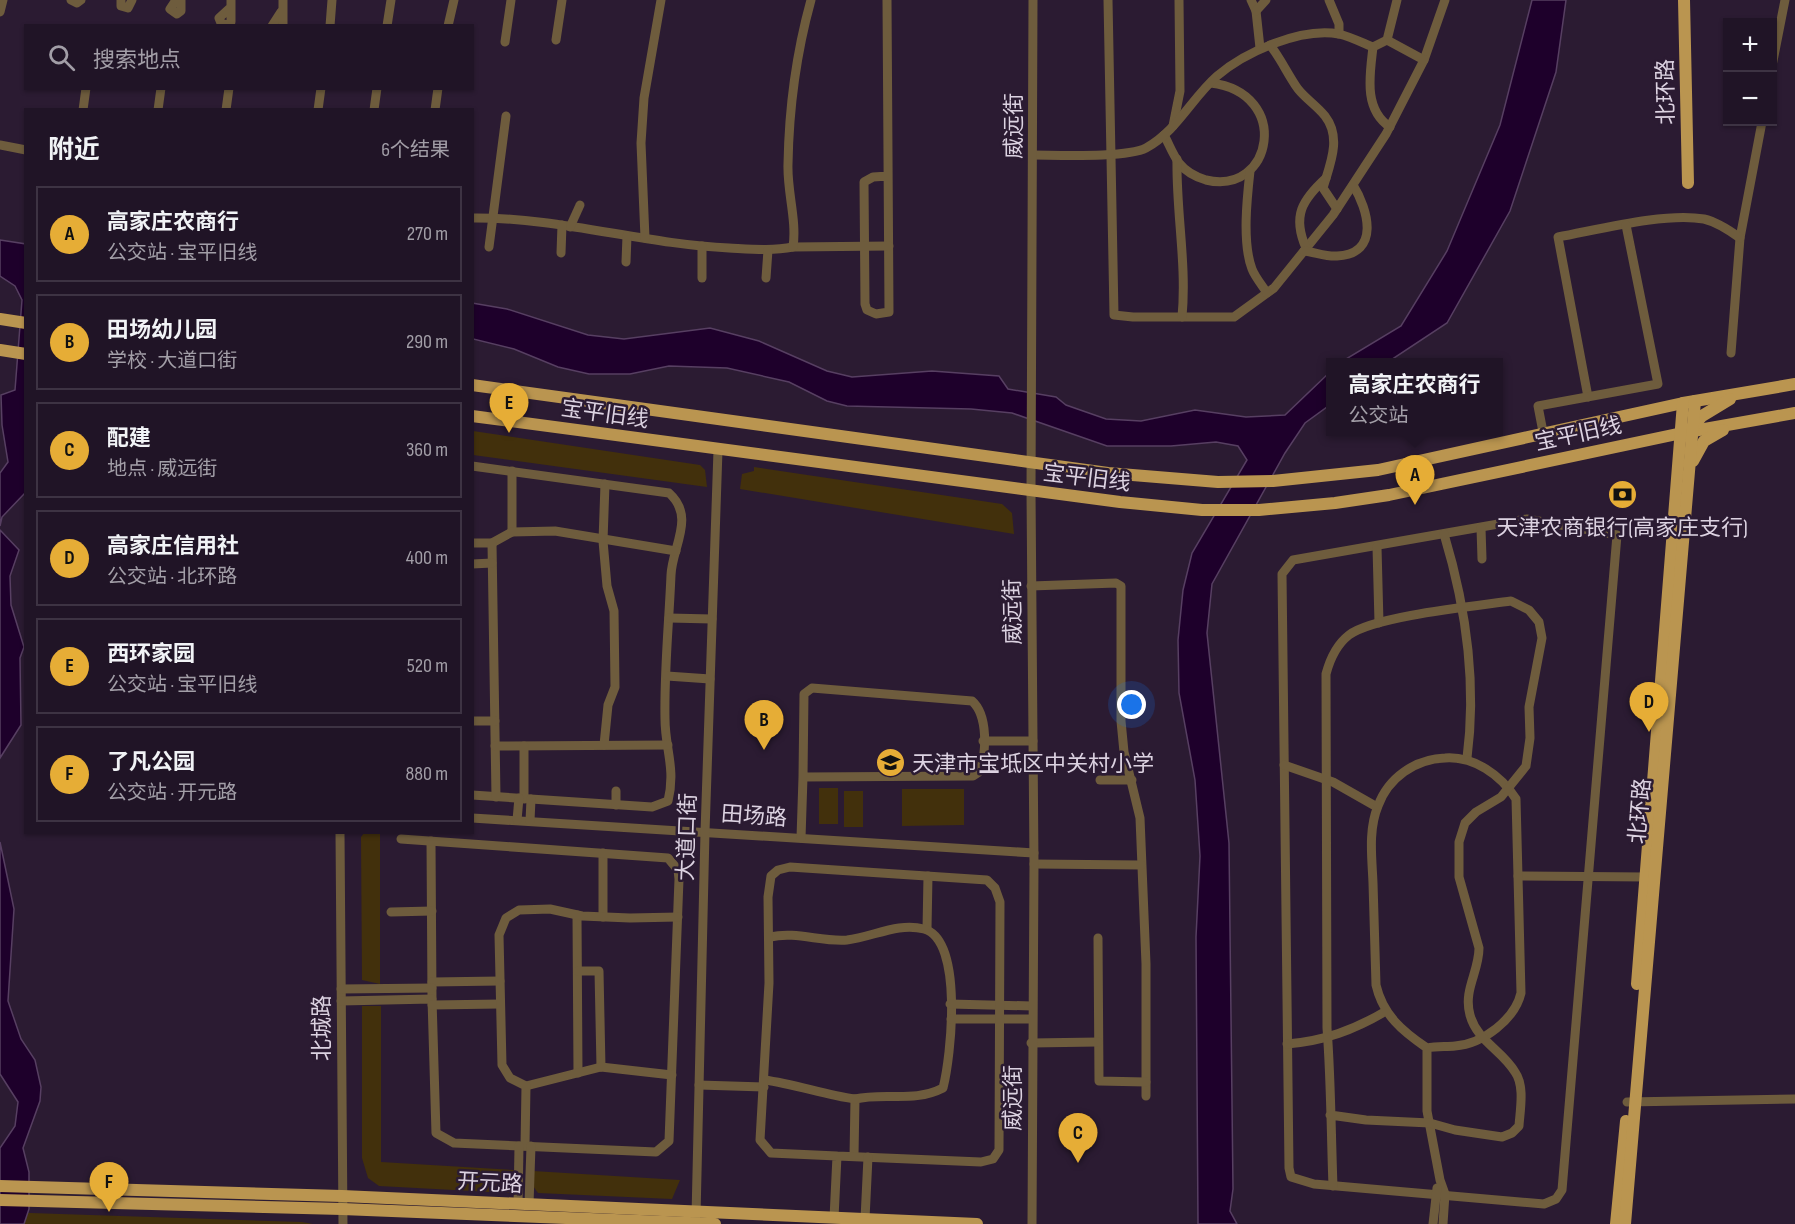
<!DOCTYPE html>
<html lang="zh">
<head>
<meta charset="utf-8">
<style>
	body { margin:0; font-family:"Sofia Sans Condensed","Noto Sans SC",sans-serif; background:#2d2132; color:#f1f3f6 }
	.controls { position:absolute; right:18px; top:18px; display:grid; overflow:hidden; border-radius:0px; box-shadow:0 2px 4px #0004 }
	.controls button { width:54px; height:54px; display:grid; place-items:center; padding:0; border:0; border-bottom:2px solid #3d3343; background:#201426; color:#f1f3f6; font:30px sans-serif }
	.you { position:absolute; left:1132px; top:705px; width:21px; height:21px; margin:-15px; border:4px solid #fff; border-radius:50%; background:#1a73e8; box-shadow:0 0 0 9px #1a73e833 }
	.badge { display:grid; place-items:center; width:39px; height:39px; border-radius:50%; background:#e6ad36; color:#111; font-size:20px; font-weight:700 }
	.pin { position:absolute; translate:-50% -50px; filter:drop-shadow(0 2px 3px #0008) }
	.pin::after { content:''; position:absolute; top:32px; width:21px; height:18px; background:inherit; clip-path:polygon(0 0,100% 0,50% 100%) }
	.popup { position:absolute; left:1326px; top:358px; width:177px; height:78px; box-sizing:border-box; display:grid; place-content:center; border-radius:0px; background:#201426; filter:drop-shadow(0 2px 4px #0005); font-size:20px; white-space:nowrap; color:#a29ea7 }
	.popup b { font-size:22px; color:#f1f3f6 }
	.popup::after { content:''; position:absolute; left:50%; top:100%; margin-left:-12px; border:12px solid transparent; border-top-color:#201426 }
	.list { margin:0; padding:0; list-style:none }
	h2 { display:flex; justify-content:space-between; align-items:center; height:78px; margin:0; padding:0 24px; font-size:26px }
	h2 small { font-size:20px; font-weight:400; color:#a29ea7 }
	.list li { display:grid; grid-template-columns:39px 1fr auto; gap:18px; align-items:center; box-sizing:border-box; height:96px; margin:0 12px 12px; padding:0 12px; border:2px solid #3d3343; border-radius:0px }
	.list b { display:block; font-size:22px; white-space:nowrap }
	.list p { margin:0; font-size:20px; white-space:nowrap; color:#a29ea7 }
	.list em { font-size:20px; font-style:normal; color:#a29ea7 }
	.icon { flex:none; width:33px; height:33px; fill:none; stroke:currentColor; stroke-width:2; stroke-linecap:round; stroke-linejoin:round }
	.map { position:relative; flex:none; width:1795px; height:1224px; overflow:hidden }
	.search { position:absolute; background:#201426; box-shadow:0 2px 4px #0004; left:24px; top:24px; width:450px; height:66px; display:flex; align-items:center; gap:15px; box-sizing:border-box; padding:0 21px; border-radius:0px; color:#a29ea7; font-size:22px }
	.panel { position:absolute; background:#201426; box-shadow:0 2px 4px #0004; left:24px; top:108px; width:450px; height:726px; border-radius:0px }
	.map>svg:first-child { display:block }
</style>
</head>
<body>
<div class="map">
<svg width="1795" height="1224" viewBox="0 0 1795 1224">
	<rect width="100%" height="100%" fill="#2b1b32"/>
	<g fill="#42300c">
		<path d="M473 431 700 465 705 470 707 487 473 455Z"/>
		<path d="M754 467 1002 504 1012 513 1014 534 740 489 742 474 754 471Z"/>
		<rect x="819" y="788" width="19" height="36"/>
		<path d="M902 789H964V825L902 826Z"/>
		<rect x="844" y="791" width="19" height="36"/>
		<path d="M364 833H380V984L362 980 361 837Z"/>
		<path d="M362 1006H381V1162L514 1170V1190L511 1193 379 1186 368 1178 362 1158Z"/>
		<path d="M533 1171 680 1180 672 1199 538 1193 533 1186Z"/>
		<path d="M0 1212 302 1222 313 1224H0Z"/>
	</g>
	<g fill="#1e002b" stroke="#573f62" stroke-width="1.5">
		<path d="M1532 0H1566L1556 72 1510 211 1447 323 1388 362H1341L1401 326 1447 251 1500 125Z"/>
		<path d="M0 240 26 244 25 493 2 517 0 526V473L8 462 2 425 1 395 15 390 22 300 15 286 0 276Z"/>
		<path d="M472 303 507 309 588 335 624 339 710 328 759 341 827 371 852 377 932 371 999 376 1008 389 1056 397 1066 405 1106 419 1141 421 1195 410 1246 417 1285 415 1331 371V404L1305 423 1285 453 1212 584 1207 633 1229 843 1233 1189 1230 1211 1237 1224H1198L1196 937 1200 856 1195 780 1179 693 1178 640 1183 590 1192 553 1247 460 1238 446 1216 442 1171 446H1107L1012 413 971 409 847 406 827 401 789 382 727 368 669 366 630 374H589L558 367 514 349 473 339Z"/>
		<path d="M0 530 19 550 10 576 11 605 24 647 20 658 21 725 0 758Z"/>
		<path d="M0 842 14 909 8 1001 21 1039 35 1060 41 1087 40 1101 23 1148 29 1172V1209L24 1224H0V1148L15 1126 18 1102 0 1074Z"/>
	</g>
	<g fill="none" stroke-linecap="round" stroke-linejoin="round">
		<g stroke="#6e5c3d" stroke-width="9">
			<path d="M71 0 77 3 81 0"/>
			<path d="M121 0V6L128 8 132 0"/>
			<path d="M176 0 170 9 177 14 181 11V0"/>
			<path d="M887 0 889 312 876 314 867 310 865 304 864 182 873 177 888 176"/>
			<path d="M1108 0 1114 315 1133 317H1234L1274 288 1333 215 1386 134 1424 60 1445 0"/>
			<path d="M1251 0 1256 11 1260 48"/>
			<path d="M1329 0 1339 24V34"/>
			<path d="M231 7 219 18 221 23 227 25 231 22V0"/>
			<path d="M1256 11 1266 0"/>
			<path d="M0 12 3 0"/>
			<path d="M272 26 281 12"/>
			<path d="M283 26V0"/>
			<path d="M330 26 332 0"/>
			<path d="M387 26 391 0"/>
			<path d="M448 26 454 0"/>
			<path d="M556 40 562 0"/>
			<path d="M1387 40 1424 60"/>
			<path d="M505 42 511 0"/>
			<path d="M1270 45C1281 59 1288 75 1298 89 1306 99 1317 106 1325 116 1342 138 1330 164 1323 188L1337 209"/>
			<path d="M1772 66 1785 0"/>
			<path d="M83 110 86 88"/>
			<path d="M158 110 161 88"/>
			<path d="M226 110 229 88"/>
			<path d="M318 110 321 88"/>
			<path d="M374 110 377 88"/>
			<path d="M435 110 438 88"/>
			<path d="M1173 126 1180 91 1179 0"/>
			<path d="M1390 127C1363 109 1370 74 1373 47L1387 40 1397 0"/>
			<path d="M1164 135C1169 144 1173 155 1179 163 1186 172 1196 177 1206 180 1273 196 1292 93 1211 83"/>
			<path d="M0 145 26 150"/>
			<path d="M1033 155C1058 155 1127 158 1146 148 1177 131 1191 99 1217 76 1245 52 1301 27 1339 34 1351 37 1363 43 1373 47"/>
			<path d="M1177 159C1176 212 1187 264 1182 317"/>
			<path d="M1250 171C1247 198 1242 243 1252 269 1255 277 1262 285 1267 293"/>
			<path d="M472 218C559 217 643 244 729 248 750 249 772 251 793 247L889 246"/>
			<path d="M570 227 580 205"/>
			<path d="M645 238 641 143 644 98 661 0"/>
			<path d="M489 247 506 116"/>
			<path d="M793 247C797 220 787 192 788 164 789 108 796 54 811 0"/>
			<path d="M1306 248C1292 216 1302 200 1326 178"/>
			<path d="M1304 251C1314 252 1327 257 1337 256 1381 254 1368 209 1353 185"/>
			<path d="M561 253 562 225"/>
			<path d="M626 262 627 236"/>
			<path d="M702 278V246"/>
			<path d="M766 278 768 250"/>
			<path d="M1731 353 1740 238 1762 122"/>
			<path d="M1588 397 1558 237C1597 230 1665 212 1704 219 1717 222 1729 230 1740 238"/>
			<path d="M1543 432 1538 406 1658 384 1626 225"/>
			<path d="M472 466 669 493C696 517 672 547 671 575 669 623 664 671 665 719 665 749 676 768 668 801L652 807 472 795"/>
			<path d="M1527 519 1617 535 1562 1190 1556 1199 1544 1204 1314 1184 1291 1177 1289 1168 1282 574 1293 560Z"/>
			<path d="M1481 528 1482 559"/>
			<path d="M512 532V471"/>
			<path d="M1444 534C1466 607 1477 682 1467 758"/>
			<path d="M472 543H492L512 532 555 531 676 551"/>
			<path d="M492 543 496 797"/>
			<path d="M1377 547 1379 623"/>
			<path d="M472 564 492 563"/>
			<path d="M1031 586 1116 583 1121 586V721L1124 752 1140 818 1146 964V1096"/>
			<path d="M669 618 712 619"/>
			<path d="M667 676 710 679"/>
			<path d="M472 721H495"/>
			<path d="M983 741H1033"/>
			<path d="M604 745 608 705 615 687 614 611 607 586 603 541 605 484"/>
			<path d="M495 746 668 745"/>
			<path d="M1284 765 1333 782 1377 807"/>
			<path d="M1100 780H1132"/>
			<path d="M524 799V746"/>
			<path d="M616 805V791"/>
			<path d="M472 818 1034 853"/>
			<path d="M517 820 519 798"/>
			<path d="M530 821 531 799"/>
			<path d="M340 832 343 1224"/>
			<path d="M801 838 803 777 973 776 979 772C987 753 988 715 972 701L812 688 804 694 803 777"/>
			<path d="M431 841 432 999"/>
			<path d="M603 853V917"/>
			<path d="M1034 864 1141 865"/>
			<path d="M1518 876 1646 877"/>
			<path d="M391 912 432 911"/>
			<path d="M577 915 578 1073"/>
			<path d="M927 929 928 876"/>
			<path d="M770 937C796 931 821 942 847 940 873 937 898 922 924 929 964 940 951 1057 943 1088 914 1103 885 1092 855 1099L854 1156"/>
			<path d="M1098 938 1099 1081 1146 1082"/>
			<path d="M578 971H599L601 1067"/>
			<path d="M432 982 500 981"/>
			<path d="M341 989 432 988"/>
			<path d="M341 1001 432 999 436 1133 454 1143 656 1152 669 1141 679 879 678 870 668 858 401 839"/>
			<path d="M950 1004 1032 1006"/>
			<path d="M432 1005 500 1004"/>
			<path d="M951 1019H1032"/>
			<path d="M1031 1043 1098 1042"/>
			<path d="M1287 1044C1324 1041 1354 1030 1386 1011"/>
			<path d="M1427 1048C1402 1031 1383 1015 1376 985 1375 951 1374 917 1373 883 1372 858 1368 830 1378 806 1388 778 1415 759 1445 758 1474 756 1501 775 1516 799L1521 993C1515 1019 1483 1044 1455 1046 1446 1047 1437 1046 1427 1048V1111L1440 1180 1445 1194 1443 1224"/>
			<path d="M764 1080C796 1084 824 1095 855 1099"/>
			<path d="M699 1085 764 1087"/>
			<path d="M526 1086 601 1067 672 1075"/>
			<path d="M1627 1102 1795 1099"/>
			<path d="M1330 1115 1366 1120 1430 1123 1455 1130 1502 1137 1512 1133 1519 1126C1520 1110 1525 1086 1515 1072 1502 1050 1477 1041 1470 1015 1463 990 1479 972 1479 948L1459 877V842L1465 823 1476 812 1501 797 1526 766 1530 738 1529 707 1542 638 1539 622 1529 610 1511 601C1476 606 1374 616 1349 635 1336 645 1330 659 1326 674L1327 1028C1331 1080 1331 1133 1333 1186"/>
			<path d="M525 1146 526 1086 510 1078 502 1065 499 935 506 918 519 910 550 909 582 916 630 918 678 917"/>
			<path d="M518 1204 519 1146"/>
			<path d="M529 1204 531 1146"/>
			<path d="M696 1216 705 832 718 450"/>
			<path d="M834 1218 837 1156 771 1153 760 1140 769 983 768 897 771 876 778 870 790 867 987 880 995 888 1000 902 999 1150 993 1159 981 1162 837 1156"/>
			<path d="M865 1219 868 1157"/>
			<path d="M1032 1224 1034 864 1031 491 1033 0"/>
			<path d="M1433 1224 1437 1188"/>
		</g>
		<g stroke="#ba9550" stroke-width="12">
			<path d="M1684 0 1688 183"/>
			<path d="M0 319 26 323"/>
			<path d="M0 350 26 354"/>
			<path d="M472 385 1108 473 1218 482 1273 481 1378 470 1683 403 1795 384"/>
			<path d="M472 416 1120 502 1202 510H1259L1335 503 1389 495 1682 433 1795 413"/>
			<path d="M1692 428 1702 416 1730 399"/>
			<path d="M1693 461 1704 441 1723 430"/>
			<path d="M1637 984 1683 403"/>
			<path d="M0 1186 342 1196 977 1224"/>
			<path d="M0 1200 342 1209 715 1224"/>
			<path d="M1616 1224 1626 1121"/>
			<path d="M1625 1224 1695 401"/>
		</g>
	</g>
	<defs>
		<symbol id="bank-disc" viewBox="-11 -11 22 22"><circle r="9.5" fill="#e6ad36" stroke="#2b1b32"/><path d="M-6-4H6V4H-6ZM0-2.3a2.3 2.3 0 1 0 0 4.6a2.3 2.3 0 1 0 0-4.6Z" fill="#111"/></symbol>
		<symbol id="school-disc" viewBox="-11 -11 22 22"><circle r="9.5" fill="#e6ad36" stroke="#2b1b32"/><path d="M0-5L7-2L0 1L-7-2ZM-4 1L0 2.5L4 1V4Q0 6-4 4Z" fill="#111"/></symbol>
	</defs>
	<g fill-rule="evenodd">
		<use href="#bank-disc" x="1606" y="478" width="33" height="33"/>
		<use href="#school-disc" x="874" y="746" width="33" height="33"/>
	</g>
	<g text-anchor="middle" stroke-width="5" stroke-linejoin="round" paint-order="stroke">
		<g font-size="22" fill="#dcd2e1" stroke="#2b1b32">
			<text transform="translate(1665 92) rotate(-91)" y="8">北环路</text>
			<text transform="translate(1013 126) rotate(-90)" y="8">威远街</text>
			<text transform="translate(605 413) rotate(8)" y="8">宝平旧线</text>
			<text transform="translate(1578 433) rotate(-12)" y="8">宝平旧线</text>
			<text transform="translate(1087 477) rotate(7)" y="8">宝平旧线</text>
			<text transform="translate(1012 612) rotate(-91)" y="8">威远街</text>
			<text transform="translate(1639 811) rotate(-85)" y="8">北环路</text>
			<text transform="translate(754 815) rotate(4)" y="8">田场路</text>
			<text transform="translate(686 837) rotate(-88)" y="8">大道口街</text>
			<text transform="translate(321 1028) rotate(-90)" y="8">北城路</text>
			<text transform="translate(1012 1098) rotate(-90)" y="8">威远街</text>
			<text transform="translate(490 1182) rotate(3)" y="8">开元路</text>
		</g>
		<g font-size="22" fill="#dcd2e1" stroke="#2b1b32">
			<text x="1622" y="535">天津农商银行(高家庄支行)</text>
			<text x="912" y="771" text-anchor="start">天津市宝坻区中关村小学</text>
		</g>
	</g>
</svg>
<div class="controls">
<button>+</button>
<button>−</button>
</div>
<div class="you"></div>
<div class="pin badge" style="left:1415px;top:505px">A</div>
<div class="popup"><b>高家庄农商行</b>公交站</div>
<div class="pin badge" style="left:764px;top:750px">B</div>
<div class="pin badge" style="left:1078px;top:1163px">C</div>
<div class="pin badge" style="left:1649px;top:732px">D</div>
<div class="pin badge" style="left:509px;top:433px">E</div>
<div class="pin badge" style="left:109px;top:1212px">F</div>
<div class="search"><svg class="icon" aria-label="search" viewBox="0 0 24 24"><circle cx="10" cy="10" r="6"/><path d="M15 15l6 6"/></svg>搜索地点</div>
<section class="panel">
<h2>附近<small>6个结果</small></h2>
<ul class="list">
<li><span class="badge">A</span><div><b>高家庄农商行</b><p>公交站 · 宝平旧线</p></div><em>270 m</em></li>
<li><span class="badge">B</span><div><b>田场幼儿园</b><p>学校 · 大道口街</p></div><em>290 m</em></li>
<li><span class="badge">C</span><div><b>配建</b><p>地点 · 威远街</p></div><em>360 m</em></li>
<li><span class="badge">D</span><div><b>高家庄信用社</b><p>公交站 · 北环路</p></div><em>400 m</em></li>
<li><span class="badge">E</span><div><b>西环家园</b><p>公交站 · 宝平旧线</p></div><em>520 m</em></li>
<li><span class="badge">F</span><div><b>了凡公园</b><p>公交站 · 开元路</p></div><em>880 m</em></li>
</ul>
</section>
</div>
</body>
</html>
